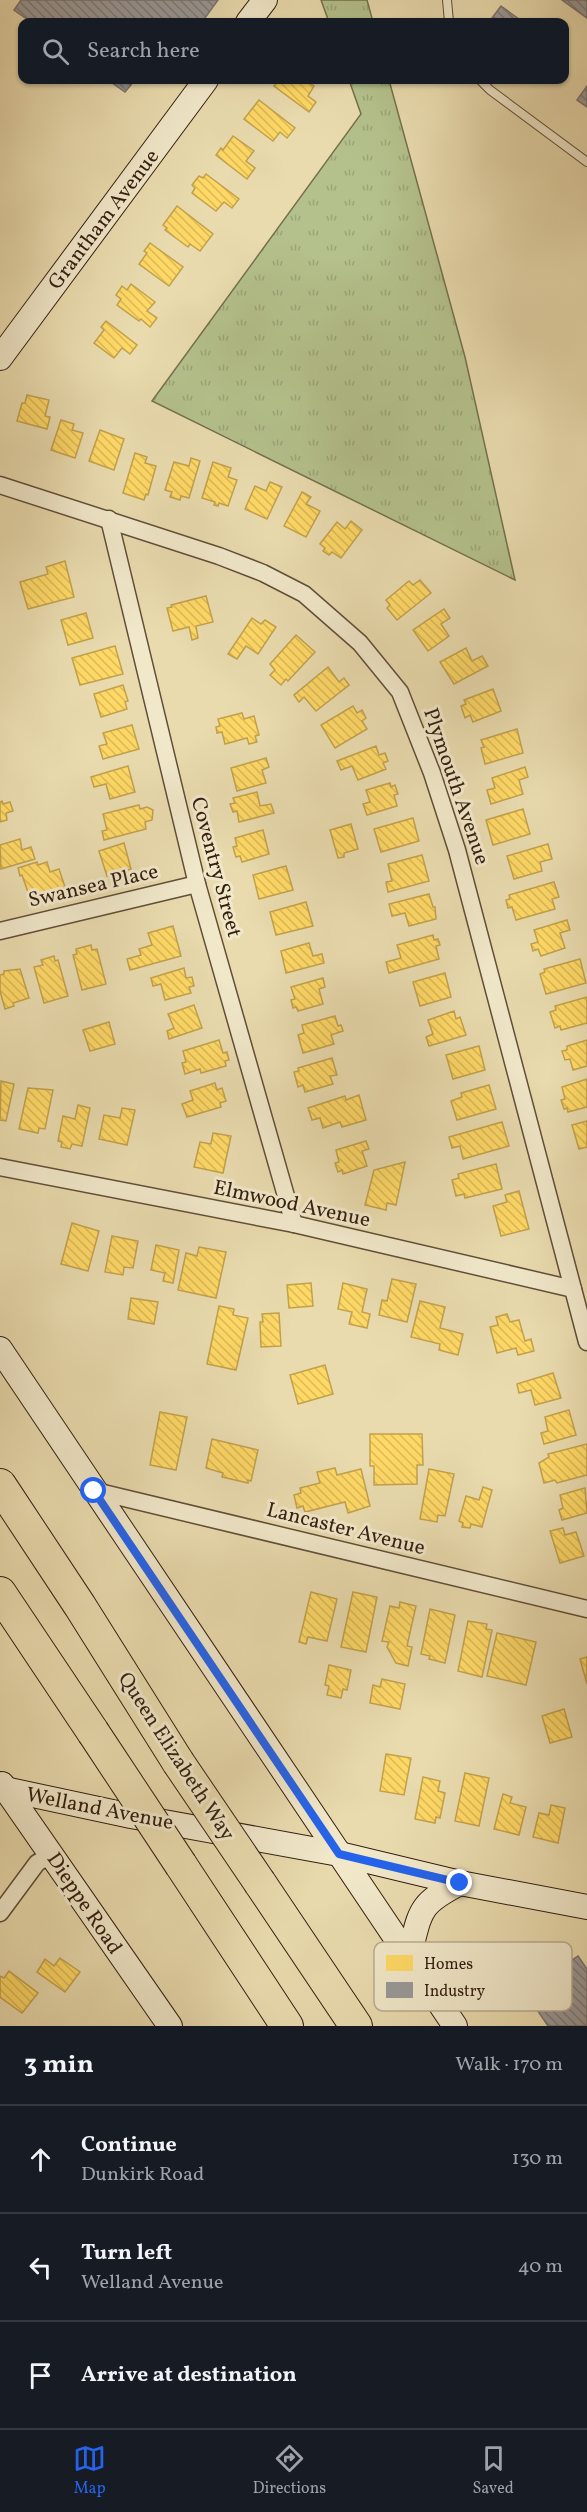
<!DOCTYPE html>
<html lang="en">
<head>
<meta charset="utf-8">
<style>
	body { margin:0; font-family:Vollkorn,serif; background:#20242c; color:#f1f3f6 }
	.stop { position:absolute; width:18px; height:18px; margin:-14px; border:4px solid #2563eb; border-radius:50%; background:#fff }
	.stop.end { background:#2563eb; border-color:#fff; box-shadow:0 2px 6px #0008 }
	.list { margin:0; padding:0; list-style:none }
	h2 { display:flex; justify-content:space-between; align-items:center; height:78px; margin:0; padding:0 24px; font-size:26px }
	h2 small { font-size:20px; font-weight:400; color:#9ea1a6 }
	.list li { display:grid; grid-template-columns:39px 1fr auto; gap:18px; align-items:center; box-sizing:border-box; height:108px; padding:0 24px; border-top:2px solid #363941 }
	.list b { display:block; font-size:22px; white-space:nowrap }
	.list p { margin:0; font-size:20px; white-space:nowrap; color:#9ea1a6 }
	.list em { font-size:20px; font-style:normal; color:#9ea1a6 }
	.icon { flex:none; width:33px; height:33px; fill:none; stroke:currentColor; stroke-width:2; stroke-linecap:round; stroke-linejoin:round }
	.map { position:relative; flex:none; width:587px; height:2026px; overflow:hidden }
	.search { position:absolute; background:#171b24; box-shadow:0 2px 4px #0004; left:18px; right:18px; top:18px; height:66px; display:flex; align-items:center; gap:15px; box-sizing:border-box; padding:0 21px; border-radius:12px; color:#9ea1a6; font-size:22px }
	.sheet { height:402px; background:#171b24 }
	nav { display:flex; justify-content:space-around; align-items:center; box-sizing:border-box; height:84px; border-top:2px solid #363941; background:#171b24; font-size:16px; color:#9ea1a6 }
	nav a { display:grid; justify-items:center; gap:3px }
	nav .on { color:#2563eb }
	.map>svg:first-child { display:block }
</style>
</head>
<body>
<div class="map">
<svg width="587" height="2026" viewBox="0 0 587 2026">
	<defs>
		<pattern id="grass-tufts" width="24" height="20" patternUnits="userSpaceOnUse" patternTransform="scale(1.5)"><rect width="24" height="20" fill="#b4c18c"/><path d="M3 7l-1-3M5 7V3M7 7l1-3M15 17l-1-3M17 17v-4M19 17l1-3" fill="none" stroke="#9ba578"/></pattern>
		<pattern id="homes-back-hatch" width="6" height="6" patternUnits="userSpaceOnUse" patternTransform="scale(1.5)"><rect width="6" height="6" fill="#ffd966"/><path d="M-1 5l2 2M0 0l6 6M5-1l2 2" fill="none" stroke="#dbba57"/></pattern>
		<pattern id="industry-back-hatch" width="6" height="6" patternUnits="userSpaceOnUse" patternTransform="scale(1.5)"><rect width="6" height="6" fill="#999"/><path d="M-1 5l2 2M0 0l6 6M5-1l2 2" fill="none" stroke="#7e7c7b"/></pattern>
	</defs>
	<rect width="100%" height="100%" fill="#e9dbae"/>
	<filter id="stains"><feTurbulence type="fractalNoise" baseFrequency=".00333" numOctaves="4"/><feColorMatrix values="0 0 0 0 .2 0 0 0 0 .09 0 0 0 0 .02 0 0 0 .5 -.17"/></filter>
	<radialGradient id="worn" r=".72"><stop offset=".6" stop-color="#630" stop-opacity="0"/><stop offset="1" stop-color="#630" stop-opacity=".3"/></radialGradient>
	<g fill="url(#grass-tufts)" stroke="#74704e" stroke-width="1.5">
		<path d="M321 0H367L373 22H329Z"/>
		<path d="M349 80H389L465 357 515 580 152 401 361 114Z"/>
	</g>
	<g fill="url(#homes-back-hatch)" stroke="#c2a14c" stroke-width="1.5">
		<path d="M279 80 286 83 288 80H305L314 86 308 96 316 102 309 112 274 86Z"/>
		<path d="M259 100 295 128 287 138 280 132 273 141 244 119Z"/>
		<path d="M233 136 254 151 246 161 255 168 247 179 216 155 221 148 223 150Z"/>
		<path d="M206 174 239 199 232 208 224 202 216 211 192 193 195 188 192 185 199 176 203 178Z"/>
		<path d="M177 206 213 234 200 251 190 244 188 247 165 230 167 228 163 225Z"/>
		<path d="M150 243 183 267 169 286 139 264 147 253 144 251Z"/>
		<path d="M131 284 155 302 147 311 157 318 150 327 141 319 139 321 117 305 121 299 116 295 122 286 127 290Z"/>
		<path d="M106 321 137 345 130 354 122 348 114 358 94 343 104 330 101 327Z"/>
		<path d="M27 395 49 400 45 416 50 417 47 429 17 421 22 403H25Z"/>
		<path d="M61 420 74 424 72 430 83 433 75 458 51 450Z"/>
		<path d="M100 430 124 439 114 470 89 461Z"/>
		<path d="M135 453 147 457 145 463 156 466 148 495 146 494 144 500 123 493Z"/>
		<path d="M191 458 200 461 189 498 181 496 180 500 170 497 172 492 165 490 174 462 189 466Z"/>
		<path d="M213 462 231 468 228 477 237 480 228 506 219 503 218 506 214 505 215 502 202 498Z"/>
		<path d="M270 482 282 487 267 519 245 509 255 486 266 491Z"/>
		<path d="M302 492 311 497 306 504 320 511 306 537 284 526Z"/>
		<path d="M351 521 362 530 341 558 332 552 329 555 323 551 325 548 320 544 337 522 345 529Z"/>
		<path d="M65 561 74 597 28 609 20 582 48 574 46 567Z"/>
		<path d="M420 580 431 593 397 620 387 608 390 605 386 600 409 581 413 585Z"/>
		<path d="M206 596 213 622 196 626 198 638 192 640 189 627 173 631 167 608 172 607 171 605Z"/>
		<path d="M444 609 450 618 441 624 449 636 428 651 413 630Z"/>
		<path d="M86 613 93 638 68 645 61 620Z"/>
		<path d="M252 618 261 624 265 620 276 627 258 654 246 646 237 659 228 654Z"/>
		<path d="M296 635 315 652 288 681 286 679 281 685 270 675 275 670 270 664Z"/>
		<path d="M115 646 123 674 80 685 72 658Z"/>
		<path d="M466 648 472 661 482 656 488 666 454 684 440 662Z"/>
		<path d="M328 667 339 682 344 678 349 685 316 711 304 697 299 702 294 695Z"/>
		<path d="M123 685 128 701 125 702 127 709 101 717 94 694Z"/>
		<path d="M493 689 501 711 473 722 470 715 465 718 461 706 466 704 464 700Z"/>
		<path d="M353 706 357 713 362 710 366 718 362 721 367 729 335 748 321 725Z"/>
		<path d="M242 713 244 719 254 716 259 735 255 736 257 742 249 744 247 738 225 744 222 732 217 733 216 727 220 726 218 719Z"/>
		<path d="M132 725 139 749 103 759 99 746 107 744 103 733Z"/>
		<path d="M517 729 523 753 485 764 481 748 484 747 481 740Z"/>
		<path d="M376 746 379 755 385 753 388 761 383 763 386 769 358 780 352 766 341 770 337 761Z"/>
		<path d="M266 758 269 767 262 770 266 783 237 791 231 768Z"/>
		<path d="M128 766 135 792 110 799 106 784 94 787 91 777Z"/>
		<path d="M525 767 528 777 519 780 523 794 491 804 487 790 495 788 492 778Z"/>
		<path d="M390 783 391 787 395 785 398 794 394 795 397 806 367 815 363 804 370 802 366 790Z"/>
		<path d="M257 792 260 806 271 804 274 813 239 822 237 811 233 812 230 804 235 803 233 798Z"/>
		<path d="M2 801 3 804 10 802 13 811 6 813 7 820 0 822V802Z"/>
		<path d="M139 805 140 809 147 807 153 810 152 820 145 822 146 829 104 840 102 831 107 830 103 814Z"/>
		<path d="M523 809 530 834 493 845 486 820Z"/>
		<path d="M413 818 419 841 381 852 374 829Z"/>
		<path d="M351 824 358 849 344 853V857L338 858 330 830Z"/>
		<path d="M263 830 269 854 242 862 240 856 236 857 233 847 237 846 235 838Z"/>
		<path d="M20 839 22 850 31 847 35 859 1 869 0 845Z"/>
		<path d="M124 843 131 869 107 876 99 851Z"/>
		<path d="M548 844 552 859 540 862 542 871 514 879 507 856Z"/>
		<path d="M422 855 429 881 388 892 386 882 392 881 388 864Z"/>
		<path d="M37 862 38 865 47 862 50 872 59 869 65 887 30 898 22 875 20 876 18 868Z"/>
		<path d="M286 866 293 890 259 899 253 875Z"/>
		<path d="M554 882 559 897 552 899 555 909 516 920 512 907 508 908 506 900 510 899 509 895Z"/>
		<path d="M429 894 433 907H435L436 919 409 926 405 913 392 916 389 904Z"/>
		<path d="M306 902 313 926 276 935 270 912Z"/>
		<path d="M567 920 570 930 560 933 565 948 541 956 538 949 533 951 531 944 538 942 534 930Z"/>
		<path d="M173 926 181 956 130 970 127 959 141 955 139 949 152 945 148 933Z"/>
		<path d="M433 935 434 940 438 939 440 945 436 946 439 959 389 973 386 962 401 958 397 945Z"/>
		<path d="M309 943 313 956 322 954 324 963 286 973 281 951Z"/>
		<path d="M91 945 92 950 97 949 106 984 82 990 73 955 77 954 76 949Z"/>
		<path d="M54 956 55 961 58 960 68 996 44 1003 34 967 43 965 41 960Z"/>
		<path d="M580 959 586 983 546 994 540 974 545 972 544 969Z"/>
		<path d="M184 968 186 978 192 977 194 986 189 987 191 993 165 1000 161 984 153 986 151 978Z"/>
		<path d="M20 969 29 998 13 1003 14 1006 5 1009 0 991V975L4 974V971Z"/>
		<path d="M445 973 451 997 420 1006 413 982Z"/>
		<path d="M323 978 325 987 319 989 323 1004 298 1011 296 1007 293 1008 291 1000 295 999 291 987Z"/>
		<path d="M587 997V1023L561 1030 560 1026 555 1028 550 1012 556 1010 555 1006Z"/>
		<path d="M194 1005 202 1028 169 1039 167 1031 174 1028 168 1014Z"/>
		<path d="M454 1011 456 1019 460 1017 466 1035 429 1046 426 1037 433 1034 428 1020Z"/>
		<path d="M335 1016 338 1026 341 1025 343 1031 331 1035 334 1044 303 1053 298 1035 304 1033 302 1025Z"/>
		<path d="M109 1022 115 1044 90 1051 83 1030Z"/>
		<path d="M219 1040 223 1053 227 1052 229 1060 225 1061 226 1066 201 1073 200 1069 185 1074 182 1063 186 1062 183 1051Z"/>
		<path d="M587 1040V1066L573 1070 570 1059 565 1060 562 1051 567 1050V1046Z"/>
		<path d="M479 1046 485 1070 453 1079 446 1055Z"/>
		<path d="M332 1058 337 1075 330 1076 333 1084 305 1092 303 1085 298 1087 294 1072 299 1071 298 1068Z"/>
		<path d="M587 1079V1107L568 1112 567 1108 564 1109 561 1100 565 1099 562 1087Z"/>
		<path d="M1 1081 14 1084 6 1121 0 1120Z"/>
		<path d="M215 1083 217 1090 222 1088 226 1101 220 1103 221 1107 187 1117 182 1104 193 1100 190 1091Z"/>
		<path d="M489 1085 496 1109 457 1120 451 1101 462 1097 461 1093Z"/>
		<path d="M28 1088 53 1090 45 1129 39 1128 38 1133 19 1129Z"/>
		<path d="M359 1095 366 1120 342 1127 340 1122 323 1128 320 1118 312 1120 308 1108 345 1096 346 1100Z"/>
		<path d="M78 1105 90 1108 82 1146 72 1144 70 1149 61 1147 62 1142 58 1141 63 1116 75 1119Z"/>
		<path d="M122 1108 135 1110 127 1145 99 1139 104 1115 120 1118Z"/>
		<path d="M587 1121V1147L579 1149 572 1125Z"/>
		<path d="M502 1122 509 1146 463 1159 460 1146 452 1148 449 1137Z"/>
		<path d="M213 1133 231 1136 223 1173 194 1167 200 1142 211 1144Z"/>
		<path d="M366 1141 369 1149 362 1151 367 1166 343 1174 342 1170 338 1172 335 1163 339 1162 336 1150Z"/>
		<path d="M405 1162 396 1205 387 1203 386 1210 365 1205 374 1170Z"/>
		<path d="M496 1164 502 1189 465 1198 464 1194 456 1196 452 1180 459 1178 458 1174Z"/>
		<path d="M519 1191 529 1229 501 1236 493 1206 507 1202 505 1195Z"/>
		<path d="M72 1223 99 1231 88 1271 61 1264Z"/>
		<path d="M112 1236 138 1241 133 1268 124 1267 123 1275 105 1272Z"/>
		<path d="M156 1245 179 1250 173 1283 163 1281 165 1273 151 1270Z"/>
		<path d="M199 1247 226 1252 216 1298 178 1290 186 1253 197 1256Z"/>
		<path d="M392 1279 416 1284 407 1322 379 1315 382 1300 387 1301Z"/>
		<path d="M311 1283 313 1306 289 1308 287 1285Z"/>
		<path d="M343 1283 367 1289 362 1312 370 1314 367 1328 349 1324 352 1312 338 1309Z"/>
		<path d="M131 1298 158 1302 154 1324 128 1319Z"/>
		<path d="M420 1301 445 1307 440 1328 463 1334 458 1355 439 1350 440 1344 411 1337Z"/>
		<path d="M219 1306 234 1309 233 1315 248 1318 236 1370 207 1364Z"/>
		<path d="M279 1313 281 1346 261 1347 260 1322H263L262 1314Z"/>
		<path d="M507 1314 510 1322 519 1320 525 1341 531 1339 534 1351 518 1355 516 1348 497 1353 490 1327 498 1325 496 1317Z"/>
		<path d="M325 1365 333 1394 298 1404 290 1375Z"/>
		<path d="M553 1373 561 1398 535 1405 531 1390 519 1393 517 1384Z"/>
		<path d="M569 1410 576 1435 544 1444 541 1433 548 1431 545 1417Z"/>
		<path d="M160 1412 187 1417 176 1470 150 1465Z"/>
		<path d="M370 1434H422L423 1465H417V1484L374 1485V1466H370Z"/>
		<path d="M212 1439 258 1450 251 1481 248 1480V1483L222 1477 223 1473 206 1468Z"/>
		<path d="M587 1444V1475L557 1483 555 1480 544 1483 539 1463 549 1457 548 1454Z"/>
		<path d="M335 1468 337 1475 361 1469 370 1506 348 1513 345 1502 305 1512 303 1506 297 1508 294 1495 301 1493 300 1488 320 1483 317 1472Z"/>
		<path d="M429 1469 454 1474 445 1516 438 1515 437 1522 420 1519Z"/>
		<path d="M483 1487 492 1490 482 1527 471 1524 470 1528 462 1527 463 1523 459 1521 466 1496 479 1500Z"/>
		<path d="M585 1488 587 1513 562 1520 559 1510 563 1508 560 1495Z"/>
		<path d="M563 1528 565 1535 576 1532 584 1556 560 1563 550 1531Z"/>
		<path d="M311 1592 337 1599 327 1641 308 1637 306 1644 299 1642Z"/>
		<path d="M353 1592 377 1597 366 1652 341 1647Z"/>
		<path d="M400 1602 416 1606 407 1646 412 1647 408 1666 396 1663 387 1647 389 1642 382 1641 390 1606 399 1608Z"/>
		<path d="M430 1609 455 1615 445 1663 429 1659 430 1656 421 1654Z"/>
		<path d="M468 1621 487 1624 486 1629 492 1630 482 1677 458 1671Z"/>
		<path d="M497 1633 536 1642 526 1685 487 1676Z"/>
		<path d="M587 1657V1684L580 1659Z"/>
		<path d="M329 1665 351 1670 347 1690 343 1689 341 1698 327 1695 329 1686 325 1685Z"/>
		<path d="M382 1679 405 1684 400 1709 370 1703 373 1685 380 1687Z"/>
		<path d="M564 1709 572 1737 550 1743 542 1716Z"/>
		<path d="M386 1754 411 1758 404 1795 380 1791Z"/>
		<path d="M465 1773 489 1778 479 1826 455 1821Z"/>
		<path d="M423 1777 440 1781 438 1791 445 1793 440 1818 436 1817 435 1823 415 1819Z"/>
		<path d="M503 1794 512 1797 510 1803 526 1807 519 1835 494 1829Z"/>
		<path d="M551 1805 565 1808 558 1843 533 1837 539 1813 549 1815Z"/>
		<path d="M60 1958 80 1972 65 1992 37 1972 45 1959 54 1966Z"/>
		<path d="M9 1971 38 1993 22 2013 0 1997V1976L4 1978Z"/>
	</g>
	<g fill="url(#industry-back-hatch)" stroke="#7b7470" stroke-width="1.5">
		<path d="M21 0H218L202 22H31L14 10Z"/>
		<path d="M562 0H587V18Z"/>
		<path d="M501 6 523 22H489Z"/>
		<path d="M108 80H135L125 92Z"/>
		<path d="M587 86V107L577 100Z"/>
		<path d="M578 1956 587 1969V2026H548L525 1992Z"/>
	</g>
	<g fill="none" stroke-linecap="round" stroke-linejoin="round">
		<defs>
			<g id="lane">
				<path d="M447 0 449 22"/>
				<path d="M480 80 490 90 587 162"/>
			</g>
			<g id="street">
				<path d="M0 485 219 556 263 573 304 594 360 643 400 692 432 773 457 850 587 1342"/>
				<path d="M109 519 197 884 294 1224"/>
				<path d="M0 931 197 884"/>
				<path d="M0 1167 294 1224 573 1289"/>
				<path d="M95 1491 587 1609"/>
				<path d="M0 1913 37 1863 52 1854"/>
			</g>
			<g id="secondary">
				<path d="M248 22 265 0"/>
				<path d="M0 358 206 80"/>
				<path d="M0 1349 455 2026"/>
				<path d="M2 1784 170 2026"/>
				<path d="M0 1788 131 1816 339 1854 460 1883 587 1907"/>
				<path d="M409 1956C421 1911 417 1905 460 1883"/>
			</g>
			<g id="highway">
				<path d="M0 1485 80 1606 178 1762"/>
				<path d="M0 1593 93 1732"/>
				<path d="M181 1865 287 2026"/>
				<path d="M260 1883 356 2026"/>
			</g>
		</defs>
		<use href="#lane" stroke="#614e38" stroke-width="10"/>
		<use href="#street" stroke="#614e38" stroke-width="19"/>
		<use href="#secondary" stroke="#341f11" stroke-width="26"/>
		<use href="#highway" stroke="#341f11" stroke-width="34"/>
		<use href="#lane" stroke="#f1e8ca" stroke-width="8"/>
		<use href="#street" stroke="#f1e8ca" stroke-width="16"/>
		<use href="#secondary" stroke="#f1e8ca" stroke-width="24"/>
		<use href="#highway" stroke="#e9dbae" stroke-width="32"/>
		<defs>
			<g id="highway-bridge">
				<path d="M93 1732 181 1865"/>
				<path d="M178 1762 260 1883"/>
			</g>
		</defs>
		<use href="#highway-bridge" stroke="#341f11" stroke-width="34" stroke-linecap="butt"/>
		<use href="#highway-bridge" stroke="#e9dbae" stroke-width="32"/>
	</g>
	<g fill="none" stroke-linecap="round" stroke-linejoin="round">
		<path stroke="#2563eb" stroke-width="8" d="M94 1491 339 1854 460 1883"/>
	</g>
	<g text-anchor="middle" stroke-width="6" stroke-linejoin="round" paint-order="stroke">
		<g font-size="21" fill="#341f11" stroke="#f1e8ca">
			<text transform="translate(103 219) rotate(-53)" y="7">Grantham Avenue</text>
			<text transform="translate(457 786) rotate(71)" y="7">Plymouth Avenue</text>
			<text transform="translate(217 867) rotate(75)" y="7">Coventry Street</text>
			<text transform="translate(93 885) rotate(-13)" y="7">Swansea Place</text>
			<text transform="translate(292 1203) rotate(12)" y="7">Elmwood Avenue</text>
			<text transform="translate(346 1528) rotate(14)" y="7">Lancaster Avenue</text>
			<text transform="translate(177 1756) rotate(57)" y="7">Queen Elizabeth Way</text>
			<text transform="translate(100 1808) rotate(11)" y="7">Welland Avenue</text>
			<text transform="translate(85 1903) rotate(56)" y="7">Dieppe Road</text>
		</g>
	</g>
	<rect x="374" y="1942" width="198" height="69" rx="9" fill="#f1e8ca" stroke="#b8ac92" stroke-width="1.5"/>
	<rect x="386" y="1955" width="27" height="16" fill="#ffd966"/>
	<rect x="386" y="1982" width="27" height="16" fill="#999"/>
	<g font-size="16" fill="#341f11">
		<text x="424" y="1969">Homes</text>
		<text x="424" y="1996">Industry</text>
	</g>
	<rect width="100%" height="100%" filter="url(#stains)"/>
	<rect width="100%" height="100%" fill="url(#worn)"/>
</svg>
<div class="stop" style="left:94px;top:1491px"></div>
<div class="stop end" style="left:460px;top:1883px"></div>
<div class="search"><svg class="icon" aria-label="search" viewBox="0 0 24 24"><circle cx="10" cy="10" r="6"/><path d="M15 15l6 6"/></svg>Search here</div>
</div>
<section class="sheet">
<h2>3 min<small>Walk · 170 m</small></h2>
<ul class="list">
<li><svg class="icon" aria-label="ahead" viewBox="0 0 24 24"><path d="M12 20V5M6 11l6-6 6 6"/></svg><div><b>Continue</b><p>Dunkirk Road</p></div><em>130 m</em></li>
<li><svg class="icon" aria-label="left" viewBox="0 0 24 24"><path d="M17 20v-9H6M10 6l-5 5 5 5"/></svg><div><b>Turn left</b><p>Welland Avenue</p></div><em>40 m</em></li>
<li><svg class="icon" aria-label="arrive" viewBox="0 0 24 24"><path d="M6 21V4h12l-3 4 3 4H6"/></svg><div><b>Arrive at destination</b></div></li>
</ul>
</section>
<nav>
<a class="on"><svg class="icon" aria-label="map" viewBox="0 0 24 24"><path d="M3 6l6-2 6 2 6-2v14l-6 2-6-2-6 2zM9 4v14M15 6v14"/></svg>Map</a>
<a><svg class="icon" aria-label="directions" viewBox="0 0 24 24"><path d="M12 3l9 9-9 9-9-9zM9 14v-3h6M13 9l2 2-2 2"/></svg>Directions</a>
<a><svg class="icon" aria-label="saved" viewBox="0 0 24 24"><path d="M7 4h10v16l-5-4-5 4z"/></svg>Saved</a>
</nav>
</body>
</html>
